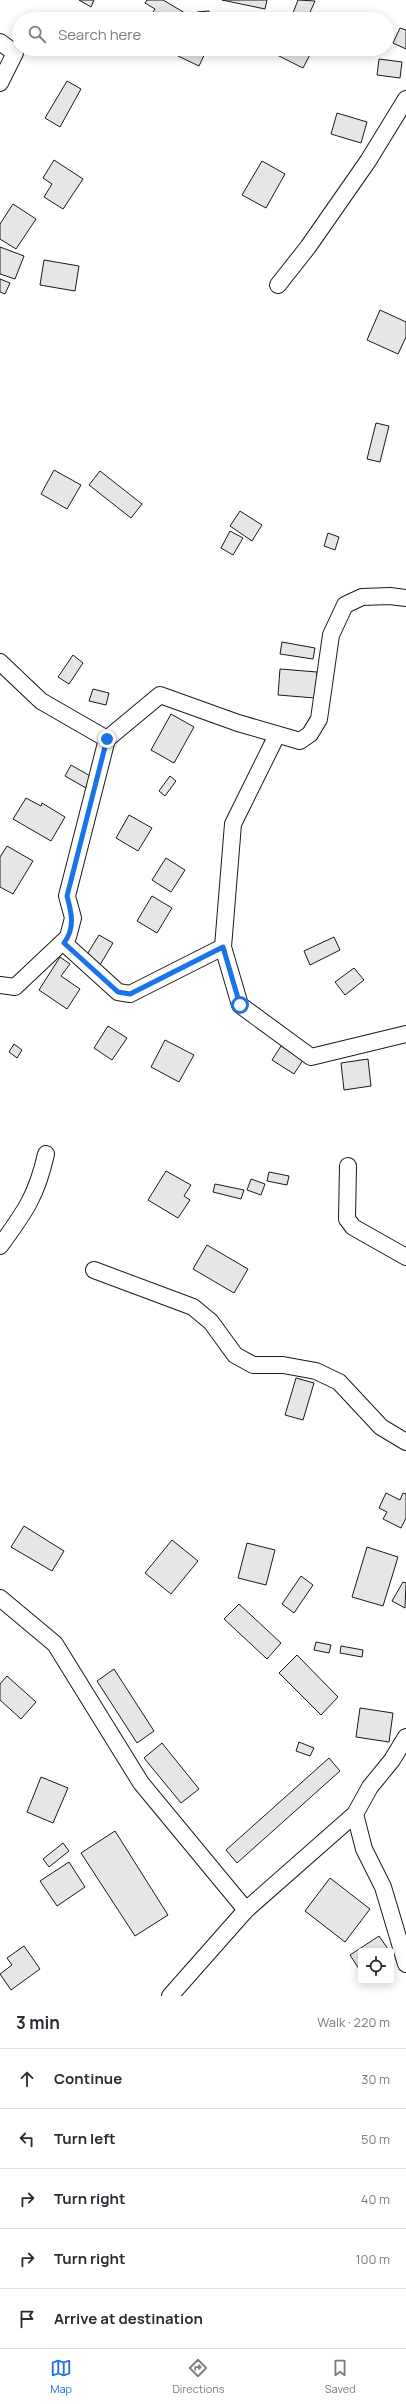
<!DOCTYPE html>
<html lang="en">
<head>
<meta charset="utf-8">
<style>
	body { margin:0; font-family:Manrope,sans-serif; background:#f2f2f3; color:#2b2b33 }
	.controls { position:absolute; right:12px; bottom:12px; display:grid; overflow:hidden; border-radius:4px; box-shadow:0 2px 10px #0003 }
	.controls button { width:36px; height:36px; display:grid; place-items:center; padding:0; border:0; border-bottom:1px solid #e1e1e2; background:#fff; color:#2b2b33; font:20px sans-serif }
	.stop { position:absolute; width:12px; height:12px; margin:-9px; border:3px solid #1a73e8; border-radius:50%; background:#fff }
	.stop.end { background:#1a73e8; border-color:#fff; box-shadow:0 1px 4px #0008 }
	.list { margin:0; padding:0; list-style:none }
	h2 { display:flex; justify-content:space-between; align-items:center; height:52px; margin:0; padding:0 16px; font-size:17px }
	h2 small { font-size:13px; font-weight:400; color:#7c7c81 }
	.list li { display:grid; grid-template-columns:26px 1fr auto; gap:12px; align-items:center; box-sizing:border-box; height:60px; padding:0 16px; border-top:1px solid #e1e1e2 }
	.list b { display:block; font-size:15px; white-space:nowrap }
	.list em { font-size:13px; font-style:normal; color:#7c7c81 }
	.icon { flex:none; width:22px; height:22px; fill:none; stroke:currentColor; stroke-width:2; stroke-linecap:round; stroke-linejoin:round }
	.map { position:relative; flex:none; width:406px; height:1996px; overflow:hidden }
	.search { position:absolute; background:#fff; box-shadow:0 2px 10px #0003; left:12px; right:12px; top:12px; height:44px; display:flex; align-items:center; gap:10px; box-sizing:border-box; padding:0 14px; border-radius:22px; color:#7c7c81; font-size:15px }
	.sheet { height:352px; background:#fff }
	nav { display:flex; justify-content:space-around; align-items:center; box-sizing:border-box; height:56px; border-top:1px solid #e1e1e2; background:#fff; font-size:11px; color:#7c7c81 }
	nav a { display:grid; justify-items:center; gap:2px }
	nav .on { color:#1a73e8 }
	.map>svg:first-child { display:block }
</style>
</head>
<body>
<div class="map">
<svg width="406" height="1996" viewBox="0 0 406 1996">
	<rect width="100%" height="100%" fill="#fff"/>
	<g fill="#e6e6e6" stroke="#1a1a1a">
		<path d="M79 0H94L91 7Z"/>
		<path d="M147 0H163L185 13 181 19H151L149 18 155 9 145 3Z"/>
		<path d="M222 0H267L265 9Z"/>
		<path d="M298 0 315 1 307 19 293 13Z"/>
		<path d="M209 11 210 19H198L197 12Z"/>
		<path d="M400 28 406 30V49L393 43Z"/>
		<path d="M181 49H207L199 66 178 56Z"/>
		<path d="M275 49H313L303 68 273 53Z"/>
		<path d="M379 59 402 62 400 78 377 75Z"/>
		<path d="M67 81 81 89 60 127 45 118Z"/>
		<path d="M337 113 367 122 361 143 331 134Z"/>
		<path d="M54 160 83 179 63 209 44 197 52 184 43 178Z"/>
		<path d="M262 161 285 174 266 208 242 195Z"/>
		<path d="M13 204 36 219 16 249 0 239V224Z"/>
		<path d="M0 247 24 256 15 279 0 274Z"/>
		<path d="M44 260 79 266 75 291 40 285Z"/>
		<path d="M0 279 10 283 5 294 0 292Z"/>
		<path d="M380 310 406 322V337L398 354 367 340Z"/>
		<path d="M376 423 389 426 380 462 367 459Z"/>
		<path d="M54 470 81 485 67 509 41 494Z"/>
		<path d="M100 471 142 504 131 518 89 485Z"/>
		<path d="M240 511 262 525 252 541 230 526Z"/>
		<path d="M230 531 243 538 233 555 221 548Z"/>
		<path d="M328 533 339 537 335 550 324 546Z"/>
		<path d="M282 642 315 648 313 659 280 654Z"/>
		<path d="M73 655 83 663 69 684 58 677Z"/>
		<path d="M280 669 317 672 315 698 278 695Z"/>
		<path d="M93 689 109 693 106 705 89 701Z"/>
		<path d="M171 714 194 727 174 763 151 750Z"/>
		<path d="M71 765 92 777 86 788 65 776Z"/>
		<path d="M170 776 176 781 165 796 159 791Z"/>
		<path d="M26 798 41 806 42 803 65 817 51 841 13 819Z"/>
		<path d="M129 815 152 828 138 851 116 838Z"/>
		<path d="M7 846 33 861 13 894 0 887V857Z"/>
		<path d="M166 858 185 870 171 892 152 880Z"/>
		<path d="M152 896 172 908 157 933 137 921Z"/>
		<path d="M99 935 113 943 100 965 86 956Z"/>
		<path d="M334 937 340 950 310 965 304 951Z"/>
		<path d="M60 957 70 964 61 976 80 989 67 1009 39 990Z"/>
		<path d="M354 968 364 980 345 995 335 982Z"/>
		<path d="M108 1026 127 1038 112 1060 94 1048Z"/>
		<path d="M165 1040 194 1055 179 1082 151 1067Z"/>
		<path d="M14 1044 22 1050 17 1058 9 1052Z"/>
		<path d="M281 1046 303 1060 294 1074 272 1060Z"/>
		<path d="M368 1059 371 1086 344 1090 341 1063Z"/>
		<path d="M166 1171 191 1185 184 1196 190 1200 178 1218 148 1200Z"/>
		<path d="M269 1172 289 1176 287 1185 267 1181Z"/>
		<path d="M251 1179 265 1184 261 1195 247 1190Z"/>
		<path d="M215 1184 244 1190 241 1199 213 1192Z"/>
		<path d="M207 1245 248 1269 234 1293 193 1269Z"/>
		<path d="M296 1378 314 1383 303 1420 285 1415Z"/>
		<path d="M386 1493 400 1500 403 1493 406 1494V1518L401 1528 383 1519 387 1512 379 1508Z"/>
		<path d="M24 1526 64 1551 52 1571 11 1547Z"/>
		<path d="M172 1540 198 1561 171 1594 145 1573Z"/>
		<path d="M247 1543 275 1550 266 1585 238 1578Z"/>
		<path d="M367 1547 398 1557 383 1606 352 1597Z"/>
		<path d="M301 1576 313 1585 294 1613 282 1604Z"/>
		<path d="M403 1582 406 1583 405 1608 392 1601Z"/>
		<path d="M239 1604 281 1643 267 1659 224 1619Z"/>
		<path d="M316 1642 331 1645 329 1653 314 1650Z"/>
		<path d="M341 1646 363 1650 362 1657 340 1653Z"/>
		<path d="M297 1655 338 1697 321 1715 279 1673Z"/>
		<path d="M114 1669 154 1731 137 1743 97 1681Z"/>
		<path d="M7 1676 36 1702 21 1719 0 1700V1684Z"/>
		<path d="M360 1708 393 1713 389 1742 356 1737Z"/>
		<path d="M299 1742 314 1748 310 1756 296 1751Z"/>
		<path d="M162 1743 199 1789 181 1803 144 1758Z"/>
		<path d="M329 1758 340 1771 237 1863 226 1850Z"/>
		<path d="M41 1777 68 1788 53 1823 27 1812Z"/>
		<path d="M115 1831 168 1915 135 1936 81 1853Z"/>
		<path d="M63 1843 69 1851 49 1867 43 1859Z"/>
		<path d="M69 1862 85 1887 57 1906 40 1881Z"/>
		<path d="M330 1878 370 1909 345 1942 305 1911Z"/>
		<path d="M379 1936 388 1949 361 1951V1967L359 1969 350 1955Z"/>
		<path d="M24 1946 40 1969 11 1990 0 1974 12 1965 7 1958Z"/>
	</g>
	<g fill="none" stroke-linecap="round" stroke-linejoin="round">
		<defs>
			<g id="minor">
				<path d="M0 42 15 53 0 83"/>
				<path d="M278 285 308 247 368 161 406 99"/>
				<path d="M0 662 41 701 107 739"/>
				<path d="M277 735 233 824 223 947 240 1005 311 1057 406 1034"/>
				<path d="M64 943 118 992 130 994 223 947"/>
				<path d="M0 985 15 987 68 937 73 918 67 896 107 739 160 695 238 723 300 741 310 734 319 719 331 635 345 605 362 597 390 596 406 598"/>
				<path d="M348 1166 347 1219 353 1227 406 1257"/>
				<path d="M0 1246C25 1212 37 1195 46 1154"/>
				<path d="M94 1270 193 1307 211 1322 235 1355 253 1365H283L316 1371 339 1382 381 1427 406 1442"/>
				<path d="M0 1598 55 1644 141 1783 246 1910"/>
				<path d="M355 1814 364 1849 383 1887 406 1964"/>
				<path d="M170 1996 246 1910 355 1814 370 1787 392 1760 406 1737"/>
			</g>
		</defs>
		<use href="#minor" stroke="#1a1a1a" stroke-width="18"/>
		<use href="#minor" stroke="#fff" stroke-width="16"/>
	</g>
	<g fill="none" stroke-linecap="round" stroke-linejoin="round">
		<path stroke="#1a73e8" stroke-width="5" d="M107 739 67 896C72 914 75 928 64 943L118 992 130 994 223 947 240 1005"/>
	</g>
</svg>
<div class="controls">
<button><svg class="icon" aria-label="locate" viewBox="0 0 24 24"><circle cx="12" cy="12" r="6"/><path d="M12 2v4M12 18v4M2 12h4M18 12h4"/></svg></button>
</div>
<div class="stop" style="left:240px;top:1005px"></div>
<div class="stop end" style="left:107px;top:739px"></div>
<div class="search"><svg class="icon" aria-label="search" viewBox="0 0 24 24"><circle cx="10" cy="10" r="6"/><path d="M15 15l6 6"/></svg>Search here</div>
</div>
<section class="sheet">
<h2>3 min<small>Walk · 220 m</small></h2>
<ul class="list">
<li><svg class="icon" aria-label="ahead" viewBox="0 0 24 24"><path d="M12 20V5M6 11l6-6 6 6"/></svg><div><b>Continue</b></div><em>30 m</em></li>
<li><svg class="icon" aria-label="left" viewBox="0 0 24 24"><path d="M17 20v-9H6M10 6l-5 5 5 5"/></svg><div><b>Turn left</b></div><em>50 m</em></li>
<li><svg class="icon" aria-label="right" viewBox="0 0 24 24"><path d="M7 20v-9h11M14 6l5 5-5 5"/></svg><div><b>Turn right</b></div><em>40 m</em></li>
<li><svg class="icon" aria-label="right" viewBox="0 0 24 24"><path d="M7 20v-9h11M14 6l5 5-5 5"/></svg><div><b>Turn right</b></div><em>100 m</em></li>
<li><svg class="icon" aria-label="arrive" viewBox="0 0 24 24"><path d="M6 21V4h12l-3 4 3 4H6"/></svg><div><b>Arrive at destination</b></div></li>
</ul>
</section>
<nav>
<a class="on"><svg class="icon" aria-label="map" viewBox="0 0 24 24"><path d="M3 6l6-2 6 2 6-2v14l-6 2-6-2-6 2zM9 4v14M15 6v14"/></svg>Map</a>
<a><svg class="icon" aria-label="directions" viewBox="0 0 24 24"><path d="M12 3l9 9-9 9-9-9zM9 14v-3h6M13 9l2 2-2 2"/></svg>Directions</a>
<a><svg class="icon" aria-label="saved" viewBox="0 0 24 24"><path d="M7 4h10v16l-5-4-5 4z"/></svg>Saved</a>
</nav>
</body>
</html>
